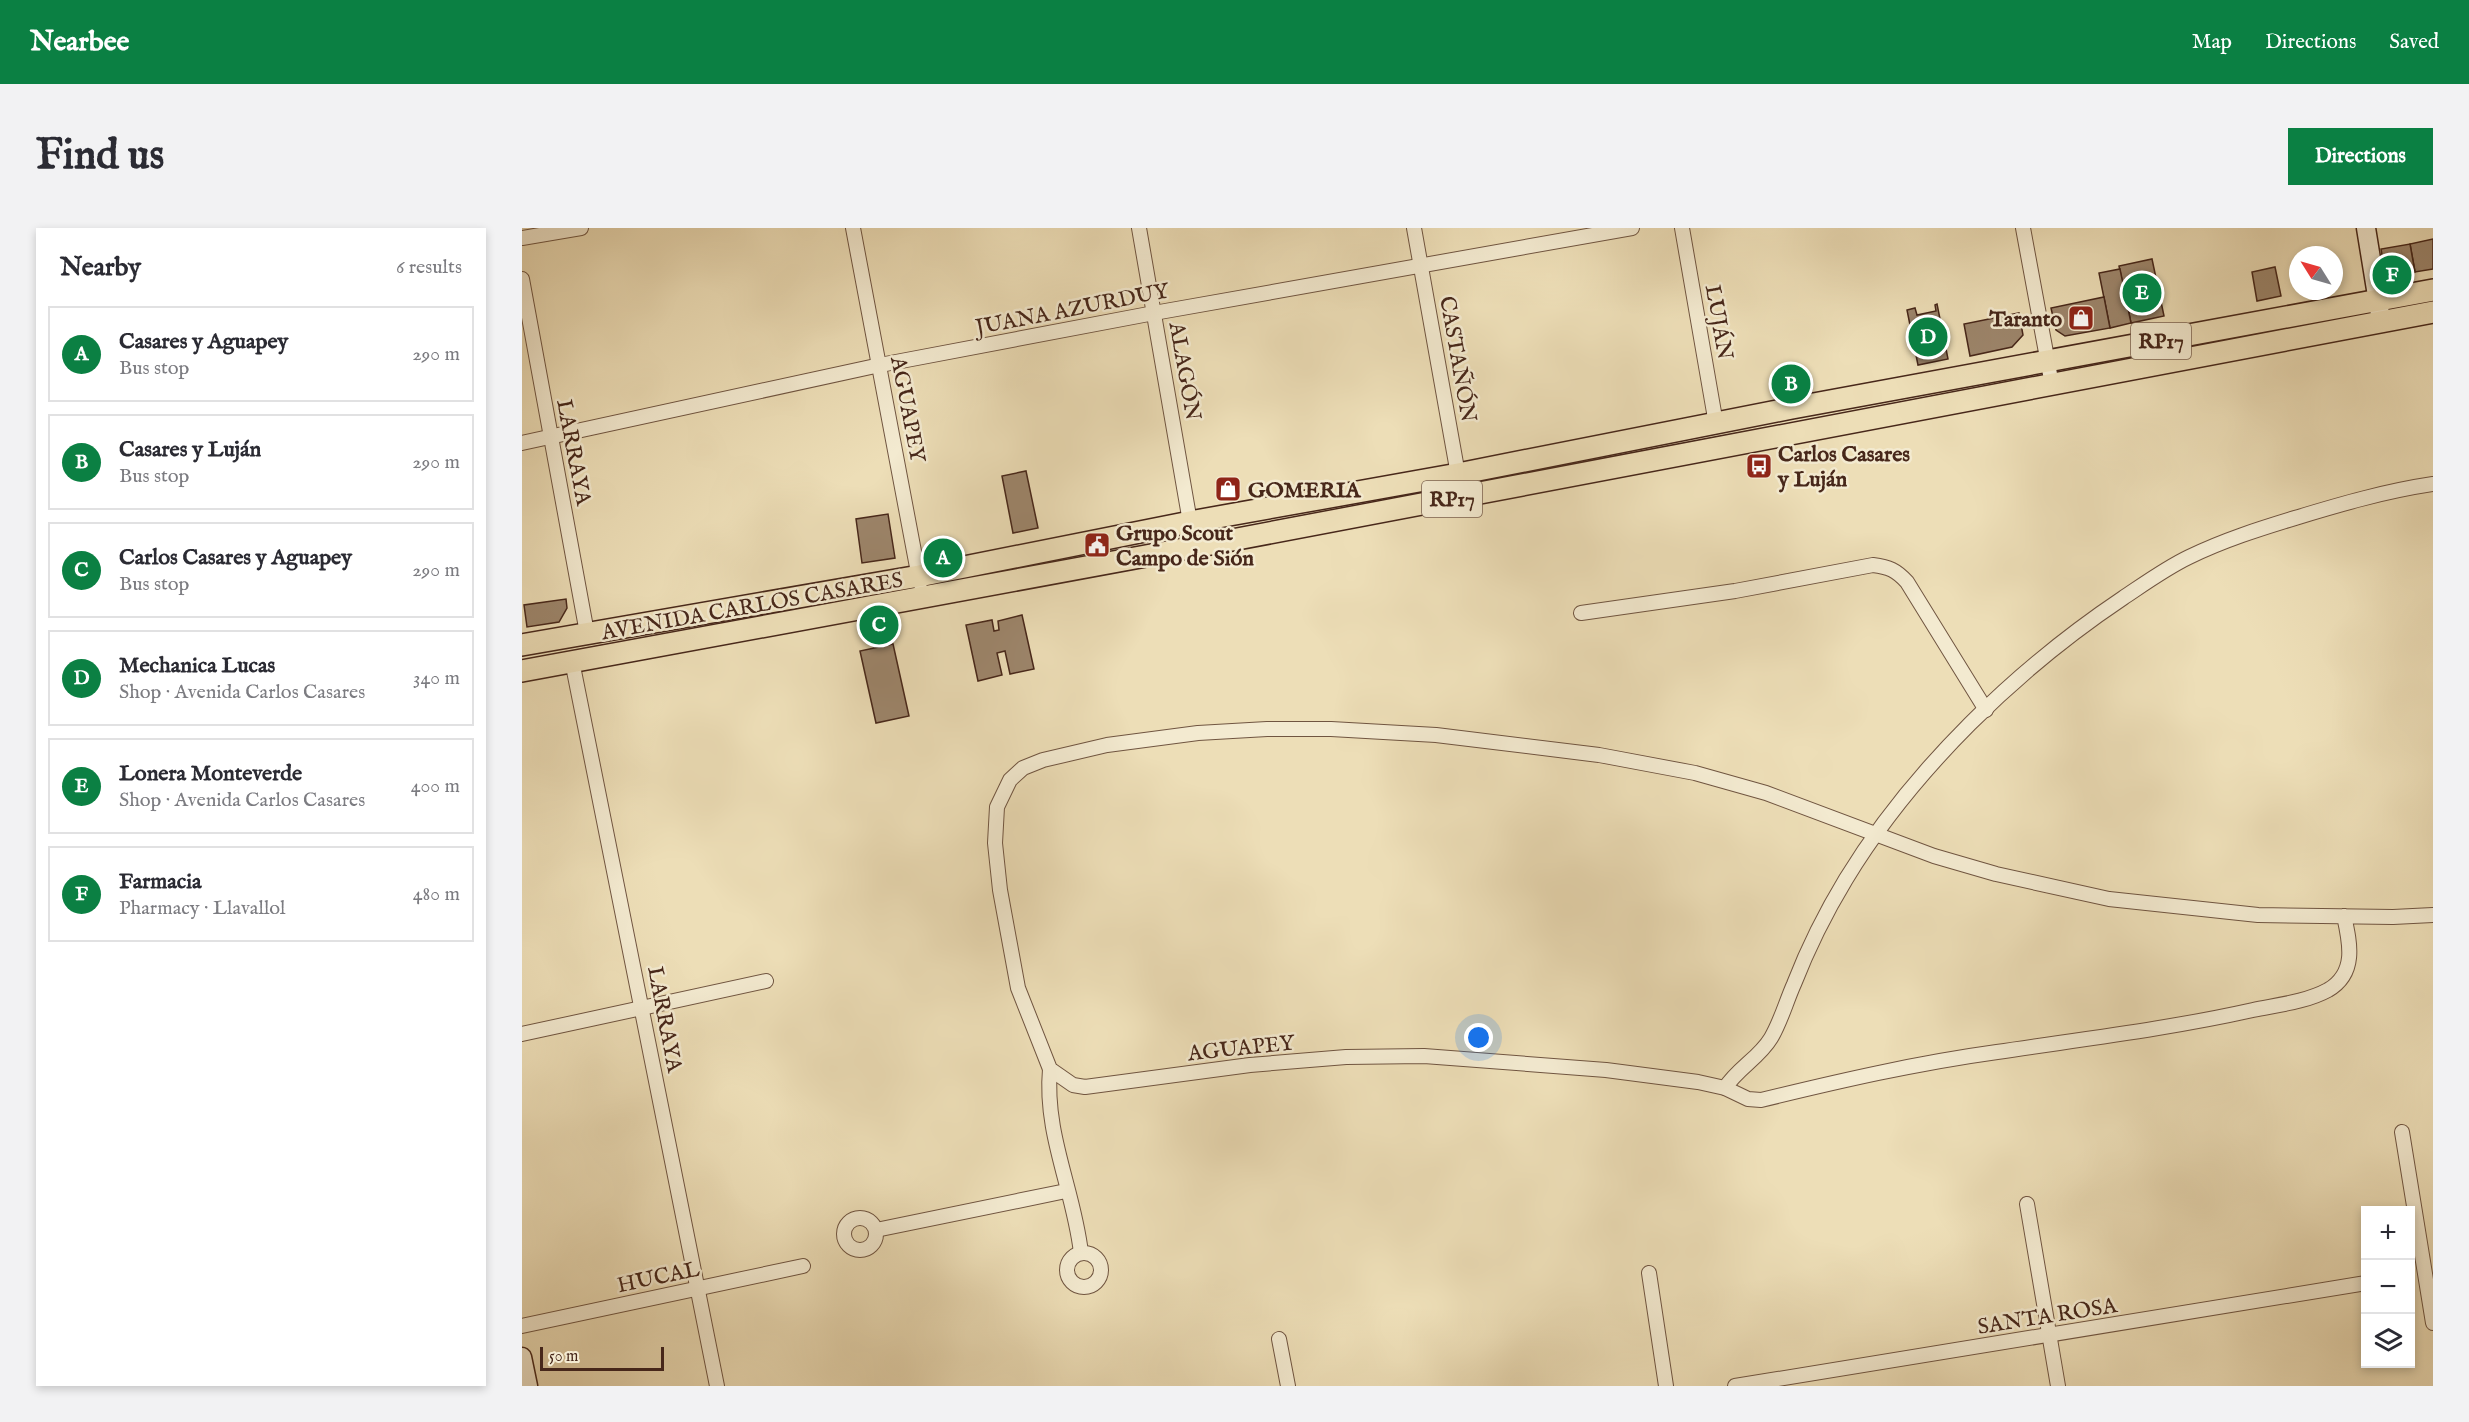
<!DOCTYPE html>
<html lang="en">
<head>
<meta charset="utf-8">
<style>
	body { margin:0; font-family:"IM FELL English",serif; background:#f2f2f3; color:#2b2b33 }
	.controls { position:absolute; right:18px; bottom:18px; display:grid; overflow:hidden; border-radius:0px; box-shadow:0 3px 9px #0003 }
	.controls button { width:54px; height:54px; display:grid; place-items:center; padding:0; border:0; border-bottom:2px solid #e1e1e2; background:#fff; color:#2b2b33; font:30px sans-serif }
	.compass { position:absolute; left:1767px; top:18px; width:54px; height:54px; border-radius:50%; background:#fff; box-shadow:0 3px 9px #0003; rotate:307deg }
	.scale { position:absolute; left:18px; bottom:15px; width:124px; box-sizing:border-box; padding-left:6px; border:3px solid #47271a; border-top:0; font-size:16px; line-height:21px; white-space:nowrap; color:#47271a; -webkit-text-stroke:4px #f3ead0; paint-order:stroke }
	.you { position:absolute; left:957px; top:810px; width:21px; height:21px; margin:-15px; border:4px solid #fff; border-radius:50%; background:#1a73e8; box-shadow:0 0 0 9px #1a73e833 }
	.badge { display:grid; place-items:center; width:39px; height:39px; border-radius:50%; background:#0b8043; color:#fff; font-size:20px; font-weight:700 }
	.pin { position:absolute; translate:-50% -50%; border:3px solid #fff; box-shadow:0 2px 6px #0006 }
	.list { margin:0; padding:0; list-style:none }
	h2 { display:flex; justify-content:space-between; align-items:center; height:78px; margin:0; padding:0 24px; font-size:26px }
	h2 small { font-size:20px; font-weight:400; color:#7c7c81 }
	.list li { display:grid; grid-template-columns:39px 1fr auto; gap:18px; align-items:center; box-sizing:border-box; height:96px; margin:0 12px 12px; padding:0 12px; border:2px solid #e1e1e2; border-radius:0px }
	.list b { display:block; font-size:22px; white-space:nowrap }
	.list p { margin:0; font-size:20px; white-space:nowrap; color:#7c7c81 }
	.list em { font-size:20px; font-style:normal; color:#7c7c81 }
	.icon { flex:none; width:33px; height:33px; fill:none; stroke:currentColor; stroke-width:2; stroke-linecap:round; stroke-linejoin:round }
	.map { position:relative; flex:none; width:1911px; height:1158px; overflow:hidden; border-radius:0px }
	header { display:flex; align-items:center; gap:36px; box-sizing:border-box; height:84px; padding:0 30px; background:#0b8043; color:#fff }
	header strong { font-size:28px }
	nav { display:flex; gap:33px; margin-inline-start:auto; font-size:21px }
	.intro { display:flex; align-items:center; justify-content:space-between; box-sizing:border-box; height:144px; padding:0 36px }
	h1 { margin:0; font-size:42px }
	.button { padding:15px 27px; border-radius:0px; background:#0b8043; color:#fff; font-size:21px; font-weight:700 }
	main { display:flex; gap:36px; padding:0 36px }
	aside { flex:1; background:#fff; border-radius:0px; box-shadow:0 3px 9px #0003 }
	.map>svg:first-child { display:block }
</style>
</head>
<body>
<header>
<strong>Nearbee</strong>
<nav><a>Map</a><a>Directions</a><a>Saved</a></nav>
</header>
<div class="intro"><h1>Find us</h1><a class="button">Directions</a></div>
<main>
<aside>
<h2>Nearby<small>6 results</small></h2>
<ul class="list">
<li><span class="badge">A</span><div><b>Casares y Aguapey</b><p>Bus stop</p></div><em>290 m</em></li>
<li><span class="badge">B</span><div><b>Casares y Luján</b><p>Bus stop</p></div><em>290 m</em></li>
<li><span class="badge">C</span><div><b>Carlos Casares y Aguapey</b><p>Bus stop</p></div><em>290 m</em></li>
<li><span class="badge">D</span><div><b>Mechanica Lucas</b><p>Shop · Avenida Carlos Casares</p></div><em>340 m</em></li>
<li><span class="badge">E</span><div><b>Lonera Monteverde</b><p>Shop · Avenida Carlos Casares</p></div><em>400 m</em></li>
<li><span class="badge">F</span><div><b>Farmacia</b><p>Pharmacy · Llavallol</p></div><em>480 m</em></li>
</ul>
</aside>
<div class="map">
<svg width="1911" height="1158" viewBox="0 0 1911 1158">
	<rect width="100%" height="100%" fill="#eddeb7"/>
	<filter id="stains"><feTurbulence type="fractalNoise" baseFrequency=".00333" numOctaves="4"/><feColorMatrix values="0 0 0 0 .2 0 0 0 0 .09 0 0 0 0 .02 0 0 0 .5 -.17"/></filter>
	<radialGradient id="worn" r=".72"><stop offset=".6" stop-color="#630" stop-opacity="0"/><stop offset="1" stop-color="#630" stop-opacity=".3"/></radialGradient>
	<g fill="#9d866c" stroke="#47271a" stroke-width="1.5">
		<path d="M1911 11V41L1893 44 1888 16Z"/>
		<path d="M1888 16 1893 44 1864 50 1859 21Z"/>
		<path d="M1630 31 1642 88 1609 95 1597 38Z"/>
		<path d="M1753 39 1759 68 1735 73 1730 44Z"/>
		<path d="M1598 41 1609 95 1588 100 1577 45Z"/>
		<path d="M1582 69 1588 100 1543 108 1534 102 1529 80Z"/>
		<path d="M1415 76 1426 131 1396 137 1385 82 1393 80 1395 87 1414 83 1413 77Z"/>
		<path d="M1497 85 1501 107 1490 119 1448 128 1442 96Z"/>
		<path d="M504 243 516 300 491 305 480 248Z"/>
		<path d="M366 286 373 330 340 335 334 291Z"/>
		<path d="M44 371 45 380 37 394 5 399 2 377Z"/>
		<path d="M500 387 512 441 488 446 483 423 475 425 480 447 456 453 444 397 470 392 472 403 477 402 476 393Z"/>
		<path d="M371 416 387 488 354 495 338 423Z"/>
	</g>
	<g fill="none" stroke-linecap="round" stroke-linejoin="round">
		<defs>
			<g id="street">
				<path d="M331 0 398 355"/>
				<path d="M617 0 668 294"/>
				<path d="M892 0 940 269"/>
				<path d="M1160 0 1194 196"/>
				<path d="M1501 0 1530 157"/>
				<path d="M0 10 59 0"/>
				<path d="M0 51 65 405"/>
				<path d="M0 215 358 137 632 85 1110 0"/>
				<path d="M1059 385 1213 363 1351 337C1367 339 1374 342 1385 354L1464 482"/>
				<path d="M50 433 195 1158"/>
				<path d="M1822 688C1828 715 1835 745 1806 762 1784 774 1755 777 1731 782 1646 801 1561 811 1475 824 1395 835 1317 853 1239 872L1226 871 1203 860 1176 854 1084 842 902 828 824 829 728 837 563 859 551 857 528 841 496 760 478 662 473 615 475 579 488 552 501 540 521 532 585 517 676 505 745 501H809L914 507 1077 527 1173 545 1244 565 1412 628 1474 646 1587 671 1736 687 1871 689 1911 687"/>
				<path d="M0 806 244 753"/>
				<path d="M528 841C522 906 552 962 559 1025"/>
				<path d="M1203 860C1216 840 1237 830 1249 810 1259 793 1264 774 1272 756 1286 720 1304 684 1324 651 1391 541 1495 441 1601 370 1622 356 1644 340 1667 329 1702 312 1737 301 1773 290 1819 276 1864 263 1911 256"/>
				<path d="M1880 904 1911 1095"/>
				<path d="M1505 976 1536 1158"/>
				<circle cx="338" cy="1006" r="16"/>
				<path d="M354 1002 544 963"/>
				<circle cx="562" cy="1042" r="17"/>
				<path d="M1127 1045 1144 1158"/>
				<path d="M0 1098 281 1038"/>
				<path d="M757 1111 766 1158"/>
				<path d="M1213 1158 1844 1055"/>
			</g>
			<g id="secondary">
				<path d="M1844 0 1858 86"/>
				<path d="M0 1129 6 1158"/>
			</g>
			<g id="primary">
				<path d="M0 417 397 348 668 294 936 246 1270 180 1911 62"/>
				<path d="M0 443 689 316 1911 84"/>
			</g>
		</defs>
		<use href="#street" stroke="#705541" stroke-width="16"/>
		<use href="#secondary" stroke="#47271a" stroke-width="21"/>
		<use href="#primary" stroke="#47271a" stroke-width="24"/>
		<use href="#street" stroke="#f3ead0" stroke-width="14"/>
		<use href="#secondary" stroke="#f3ead0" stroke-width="18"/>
		<use href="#primary" stroke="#eddeb7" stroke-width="21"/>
	</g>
	<defs>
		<symbol id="shop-square" viewBox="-11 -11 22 22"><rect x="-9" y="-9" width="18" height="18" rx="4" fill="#8f2418" stroke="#f3ead0"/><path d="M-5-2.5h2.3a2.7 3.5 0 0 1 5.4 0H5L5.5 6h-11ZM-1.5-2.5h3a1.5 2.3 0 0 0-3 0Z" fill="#fff"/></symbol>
		<symbol id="bus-square" viewBox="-11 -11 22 22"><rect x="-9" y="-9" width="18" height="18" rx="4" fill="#8f2418" stroke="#f3ead0"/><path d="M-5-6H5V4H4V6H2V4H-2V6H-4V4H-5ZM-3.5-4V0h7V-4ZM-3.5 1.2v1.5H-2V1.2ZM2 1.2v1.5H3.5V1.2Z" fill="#fff"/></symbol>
		<symbol id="civic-square" viewBox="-11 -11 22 22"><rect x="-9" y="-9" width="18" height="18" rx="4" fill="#8f2418" stroke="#f3ead0"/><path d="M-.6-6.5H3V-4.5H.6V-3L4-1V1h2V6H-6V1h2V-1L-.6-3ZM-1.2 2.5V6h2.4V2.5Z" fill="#fff"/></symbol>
	</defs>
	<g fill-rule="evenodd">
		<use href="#shop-square" x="1544" y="75" width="30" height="30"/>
		<use href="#bus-square" x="1222" y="223" width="30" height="30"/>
		<use href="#shop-square" x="691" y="246" width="30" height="30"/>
		<use href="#civic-square" x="560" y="302" width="30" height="30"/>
	</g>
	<g text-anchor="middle" stroke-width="5" stroke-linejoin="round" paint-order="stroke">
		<g fill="#f3ead0" stroke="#7b6251" stroke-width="1.5">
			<rect x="1609" y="95" width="60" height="36" rx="4.5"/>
			<rect x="900" y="253" width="60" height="36" rx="4.5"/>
		</g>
		<g font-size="21" font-weight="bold" fill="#47271a">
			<text x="1639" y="120">RP17</text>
			<text x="930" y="278">RP17</text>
		</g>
		<g font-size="22" fill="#47271a" stroke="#f3ead0">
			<text transform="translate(550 80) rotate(-11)" y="8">JUANA AZURDUY</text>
			<text transform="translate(1198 94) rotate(80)" y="8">LUJÁN</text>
			<text transform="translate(937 131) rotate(80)" y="8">CASTAÑÓN</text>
			<text transform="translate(664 143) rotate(80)" y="8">ALAGÓN</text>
			<text transform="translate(387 181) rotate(79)" y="8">AGUAPEY</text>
			<text transform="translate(53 224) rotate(79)" y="8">LARRAYA</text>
			<text transform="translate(230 377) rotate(-10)" y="8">AVENIDA CARLOS CASARES</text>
			<text transform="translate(144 791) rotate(79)" y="8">LARRAYA</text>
			<text transform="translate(719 819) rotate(-6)" y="8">AGUAPEY</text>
			<text transform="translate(136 1048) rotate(-12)" y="8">HUCAL</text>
			<text transform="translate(1525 1087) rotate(-9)" y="8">SANTA ROSA</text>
		</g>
		<g font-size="22" font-weight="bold" fill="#47271a" stroke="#f3ead0" text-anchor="start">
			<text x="1540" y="98" text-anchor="end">Taranto</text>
			<text x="1256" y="233">Carlos Casares<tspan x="1256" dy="25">y Luján</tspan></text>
			<text x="726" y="269">GOMERIA</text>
			<text x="594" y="312">Grupo Scout<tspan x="594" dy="25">Campo de Sión</tspan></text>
		</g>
	</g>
	<rect width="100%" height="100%" filter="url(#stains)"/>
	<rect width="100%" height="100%" fill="url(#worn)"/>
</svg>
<div class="controls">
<button>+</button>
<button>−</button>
<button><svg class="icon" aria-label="layers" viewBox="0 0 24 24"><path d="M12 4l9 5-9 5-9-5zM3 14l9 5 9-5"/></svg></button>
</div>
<svg class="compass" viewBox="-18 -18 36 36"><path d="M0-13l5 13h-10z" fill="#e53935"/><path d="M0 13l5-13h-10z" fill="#7c7c81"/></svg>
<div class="scale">50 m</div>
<div class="you"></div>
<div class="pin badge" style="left:421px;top:330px">A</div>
<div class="pin badge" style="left:1269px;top:156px">B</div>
<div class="pin badge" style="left:357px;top:397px">C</div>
<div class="pin badge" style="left:1406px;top:109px">D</div>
<div class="pin badge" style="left:1620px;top:65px">E</div>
<div class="pin badge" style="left:1870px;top:47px">F</div>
</div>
</main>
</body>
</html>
